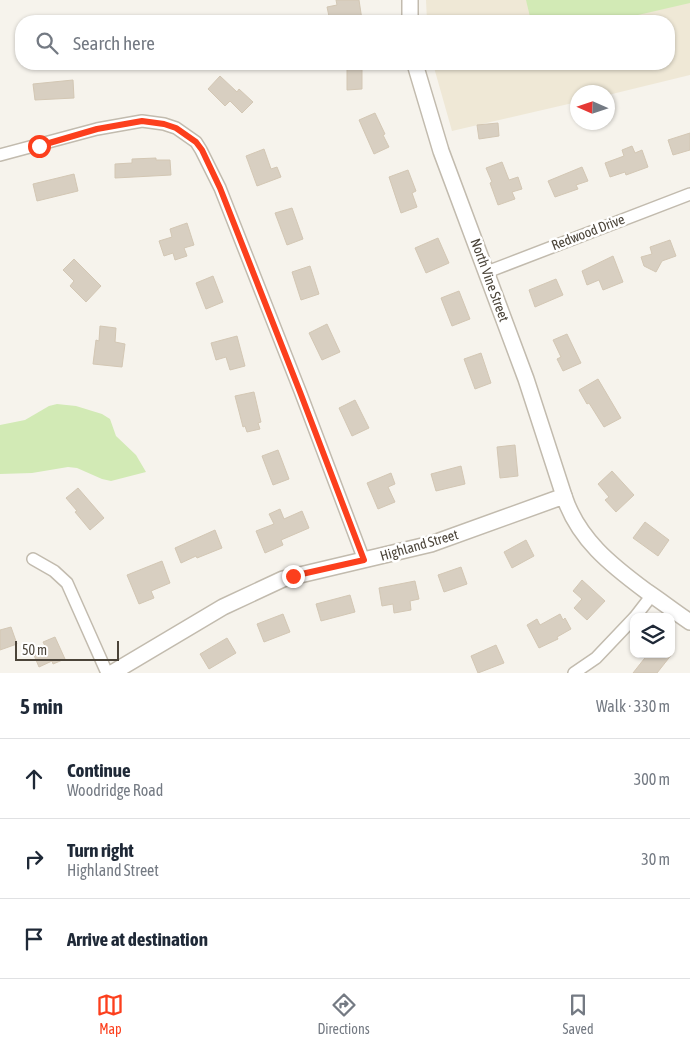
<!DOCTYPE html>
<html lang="en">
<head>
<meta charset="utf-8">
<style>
	body { margin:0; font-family:"Asap Condensed",sans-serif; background:#f2f2f3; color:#1f2937 }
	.controls { position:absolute; right:15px; bottom:15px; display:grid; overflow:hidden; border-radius:10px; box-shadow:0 1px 4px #0004 }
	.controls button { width:45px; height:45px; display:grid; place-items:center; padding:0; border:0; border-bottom:1px solid #e0e1e3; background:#fff; color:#1f2937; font:25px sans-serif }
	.compass { position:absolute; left:570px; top:85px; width:45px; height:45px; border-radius:50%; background:#fff; box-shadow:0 1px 4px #0004; rotate:273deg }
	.scale { position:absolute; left:15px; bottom:12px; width:104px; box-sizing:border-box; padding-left:5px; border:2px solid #4b4439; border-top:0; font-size:14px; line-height:18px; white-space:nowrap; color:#4b4439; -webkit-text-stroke:4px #fff; paint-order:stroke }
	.stop { position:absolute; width:15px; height:15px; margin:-11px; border:4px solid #fc3f1d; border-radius:50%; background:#fff }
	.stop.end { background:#fc3f1d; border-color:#fff; box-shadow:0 1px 5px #0008 }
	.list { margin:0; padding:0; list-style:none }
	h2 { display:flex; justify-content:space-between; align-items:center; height:65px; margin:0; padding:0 20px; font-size:21px }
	h2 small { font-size:16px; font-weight:400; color:#747a83 }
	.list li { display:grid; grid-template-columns:32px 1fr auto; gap:15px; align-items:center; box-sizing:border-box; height:80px; padding:0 20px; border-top:1px solid #e0e1e3 }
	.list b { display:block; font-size:19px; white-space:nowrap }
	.list p { margin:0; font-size:16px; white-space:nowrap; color:#747a83 }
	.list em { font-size:16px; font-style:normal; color:#747a83 }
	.icon { flex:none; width:28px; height:28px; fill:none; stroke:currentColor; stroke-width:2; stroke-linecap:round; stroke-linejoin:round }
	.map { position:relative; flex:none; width:690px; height:673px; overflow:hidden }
	.search { position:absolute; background:#fff; box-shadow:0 1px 4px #0004; left:15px; right:15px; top:15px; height:55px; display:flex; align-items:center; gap:12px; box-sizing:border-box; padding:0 18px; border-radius:20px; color:#747a83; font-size:19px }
	.sheet { height:305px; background:#fff }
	nav { display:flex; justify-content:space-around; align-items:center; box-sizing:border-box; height:70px; border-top:1px solid #e0e1e3; background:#fff; font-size:14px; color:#747a83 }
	nav a { display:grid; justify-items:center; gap:2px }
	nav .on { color:#fc3f1d }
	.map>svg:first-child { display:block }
</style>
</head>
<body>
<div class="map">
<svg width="690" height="673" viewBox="0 0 690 673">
	<rect width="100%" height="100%" fill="#f6f3ec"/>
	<path fill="#efe8d6" d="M426 0H690V75L608 95V92H578L577 102 452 131 433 64H669V21H427Z"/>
	<g fill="#d2eab5">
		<path d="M526 0H690V3L612 21H531Z"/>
		<path d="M57 404 76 406 102 414 110 419 116 436 136 455 146 472 111 481 102 479 77 468 68 467 32 473 0 474V425L25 420 49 406Z"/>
	</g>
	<g fill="#d8cfc1" stroke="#d3c7b4">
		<path d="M336 0H359L362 20 330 21 327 7 337 5Z"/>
		<path d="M347 64H362V89L347 90Z"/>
		<path d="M220 76 237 92 239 89 253 102 242 113 230 101 225 106 208 89Z"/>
		<path d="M73 80 74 98 35 100 33 84Z"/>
		<path d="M375 113 385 134 383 135 389 147 374 154 359 120Z"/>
		<path d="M498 123 499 136 479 139 477 125Z"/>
		<path d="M690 133V150L673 155 668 140Z"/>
		<path d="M632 146 635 153 642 150 648 167 626 175 625 172 610 177 605 163 624 156 622 150Z"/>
		<path d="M264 149 271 169 277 167 281 177 257 186 246 156Z"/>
		<path d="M156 158V160H170L171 175 115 178V164L132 163V159Z"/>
		<path d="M502 162 509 180 518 177 522 189 512 192 515 199 498 205 490 183 492 182 486 168Z"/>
		<path d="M582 167 588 181 576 185 578 189 555 197 548 181Z"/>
		<path d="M408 170 416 191 412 193 417 207 401 213 389 177Z"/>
		<path d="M74 174 78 191 37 201 33 184Z"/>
		<path d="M292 208 303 239 287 245 275 213Z"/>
		<path d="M187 223 194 245 184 248 187 256 175 260 173 253 164 256 159 241 172 237 170 229Z"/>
		<path d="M438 238 449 263 426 273 415 248Z"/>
		<path d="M670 240 676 256 662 261 656 272 644 266 641 257 652 254 650 247Z"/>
		<path d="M613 256 623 282 603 290 599 280 587 285 582 271Z"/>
		<path d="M74 259 101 286 86 302 70 286 74 281 63 270Z"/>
		<path d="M310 266 319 294 301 300 292 272Z"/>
		<path d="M213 276 223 302 206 309 196 283Z"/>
		<path d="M556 279 563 295 535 307 529 290Z"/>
		<path d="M459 291 470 319 452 326 441 298Z"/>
		<path d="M327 324 340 352 322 360 309 333Z"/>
		<path d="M100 326 116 328 115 342 125 344 122 367 93 364 96 340 99 341Z"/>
		<path d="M567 334 581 363 563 371 557 359 561 357 553 340Z"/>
		<path d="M237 336 245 366 230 370 226 357 216 360 211 343Z"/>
		<path d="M481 353 491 383 475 389 464 359Z"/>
		<path d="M598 379 621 418 604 427 589 403 587 404 579 390Z"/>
		<path d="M254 392 261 422 258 423 260 429 247 432 245 426 243 427 235 396Z"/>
		<path d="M355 400 369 428 352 436 339 408Z"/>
		<path d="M515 445 518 476 500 478 497 447Z"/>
		<path d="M278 450 289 479 273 485 262 456Z"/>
		<path d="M461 466 465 484 436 491 431 474Z"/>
		<path d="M612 471 634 495 616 512 605 500 609 497 598 484Z"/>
		<path d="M391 473 395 484 388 487 395 502 378 509 367 483Z"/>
		<path d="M78 488 104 518 90 530 75 512 77 511 66 498Z"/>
		<path d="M280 509 284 519 302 511 309 528 281 540 283 545 265 553 256 531 274 524 269 514Z"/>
		<path d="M645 522 669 540 658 556 633 538Z"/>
		<path d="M215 530 222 548 197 558 196 556 181 563 175 548Z"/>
		<path d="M526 540 534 556 512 568 504 552Z"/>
		<path d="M162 561 170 583 151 591 154 598 139 604 127 575Z"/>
		<path d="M461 567 467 584 444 592 438 575Z"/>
		<path d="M582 580 605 601 587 620 574 608 582 599 573 591Z"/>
		<path d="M415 581 419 599 410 601 411 610 394 613 393 604 382 606 379 588Z"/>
		<path d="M350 595 355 612 321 621 316 604Z"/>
		<path d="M283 614 290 632 264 642 257 624Z"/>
		<path d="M560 614 563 620 565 618 571 629 557 637 558 639 539 648 527 625 537 619 540 625Z"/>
		<path d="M11 627 17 644 0 650V630Z"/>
		<path d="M55 637 65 659 53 664 52 661 39 667 33 653 46 648 43 642Z"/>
		<path d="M227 638 236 653 209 669 200 654Z"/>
		<path d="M496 645 504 663 478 673 471 656Z"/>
		<path d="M648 654H672L657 673H633Z"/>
	</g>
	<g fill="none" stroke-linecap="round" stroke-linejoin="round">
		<defs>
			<g id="minor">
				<path d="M0 155 97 129 142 121 164 124 176 128 196 142 201 150 220 188 300 391 364 560"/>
				<path d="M487 272 690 194"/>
				<path d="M33 559 54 571 67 583 107 673"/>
				<path d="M635 617 652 595"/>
				<path d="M574 673 596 658 634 618"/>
			</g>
			<g id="tertiary">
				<path d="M410 21V0"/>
				<path d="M415 64 441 151 526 379 564 496"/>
				<path d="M112 673 223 607 283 579 431 544 564 496C578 539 611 565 646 591 661 601 675 612 690 622"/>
			</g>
		</defs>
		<use href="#minor" stroke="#c2bbae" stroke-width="14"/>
		<use href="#tertiary" stroke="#c2bbae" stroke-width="18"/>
		<use href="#minor" stroke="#fff" stroke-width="11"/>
		<use href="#tertiary" stroke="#fff" stroke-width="15"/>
	</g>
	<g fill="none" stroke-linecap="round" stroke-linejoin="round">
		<path stroke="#fc3f1d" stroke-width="6" d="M39 146 97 129 142 121 164 124 176 128 196 142 202 150 220 188 300 392 364 560 293 576"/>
	</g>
	<g text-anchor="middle" stroke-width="5" stroke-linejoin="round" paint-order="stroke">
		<g font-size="14" fill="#4b4439" stroke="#fff">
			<text transform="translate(588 232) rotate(-21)" y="5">Redwood Drive</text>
			<text transform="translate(490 280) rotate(70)" y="5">North Vine Street</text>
			<text transform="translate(419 545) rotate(-16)" y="5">Highland Street</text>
		</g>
	</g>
</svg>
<div class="controls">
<button><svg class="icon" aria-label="layers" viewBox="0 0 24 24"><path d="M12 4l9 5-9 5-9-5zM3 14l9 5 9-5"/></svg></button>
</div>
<svg class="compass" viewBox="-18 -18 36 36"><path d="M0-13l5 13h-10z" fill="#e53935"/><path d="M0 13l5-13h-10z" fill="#747a83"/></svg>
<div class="scale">50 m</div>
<div class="stop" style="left:39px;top:146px"></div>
<div class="stop end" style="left:293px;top:576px"></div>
<div class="search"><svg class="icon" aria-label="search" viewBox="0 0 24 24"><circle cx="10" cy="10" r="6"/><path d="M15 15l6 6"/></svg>Search here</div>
</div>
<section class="sheet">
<h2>5 min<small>Walk · 330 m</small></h2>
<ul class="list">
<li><svg class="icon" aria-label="ahead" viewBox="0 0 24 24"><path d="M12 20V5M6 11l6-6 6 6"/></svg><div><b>Continue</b><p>Woodridge Road</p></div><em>300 m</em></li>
<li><svg class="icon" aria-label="right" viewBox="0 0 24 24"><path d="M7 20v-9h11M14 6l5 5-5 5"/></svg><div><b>Turn right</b><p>Highland Street</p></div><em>30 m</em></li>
<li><svg class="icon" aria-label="arrive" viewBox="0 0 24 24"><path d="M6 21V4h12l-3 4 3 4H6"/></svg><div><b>Arrive at destination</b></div></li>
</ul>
</section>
<nav>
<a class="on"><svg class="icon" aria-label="map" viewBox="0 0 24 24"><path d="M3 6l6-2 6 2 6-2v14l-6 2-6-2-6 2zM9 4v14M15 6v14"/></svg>Map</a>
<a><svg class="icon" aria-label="directions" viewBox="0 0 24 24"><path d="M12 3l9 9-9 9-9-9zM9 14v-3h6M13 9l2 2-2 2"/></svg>Directions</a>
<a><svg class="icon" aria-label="saved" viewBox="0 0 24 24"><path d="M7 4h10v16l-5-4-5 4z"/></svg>Saved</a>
</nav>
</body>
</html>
